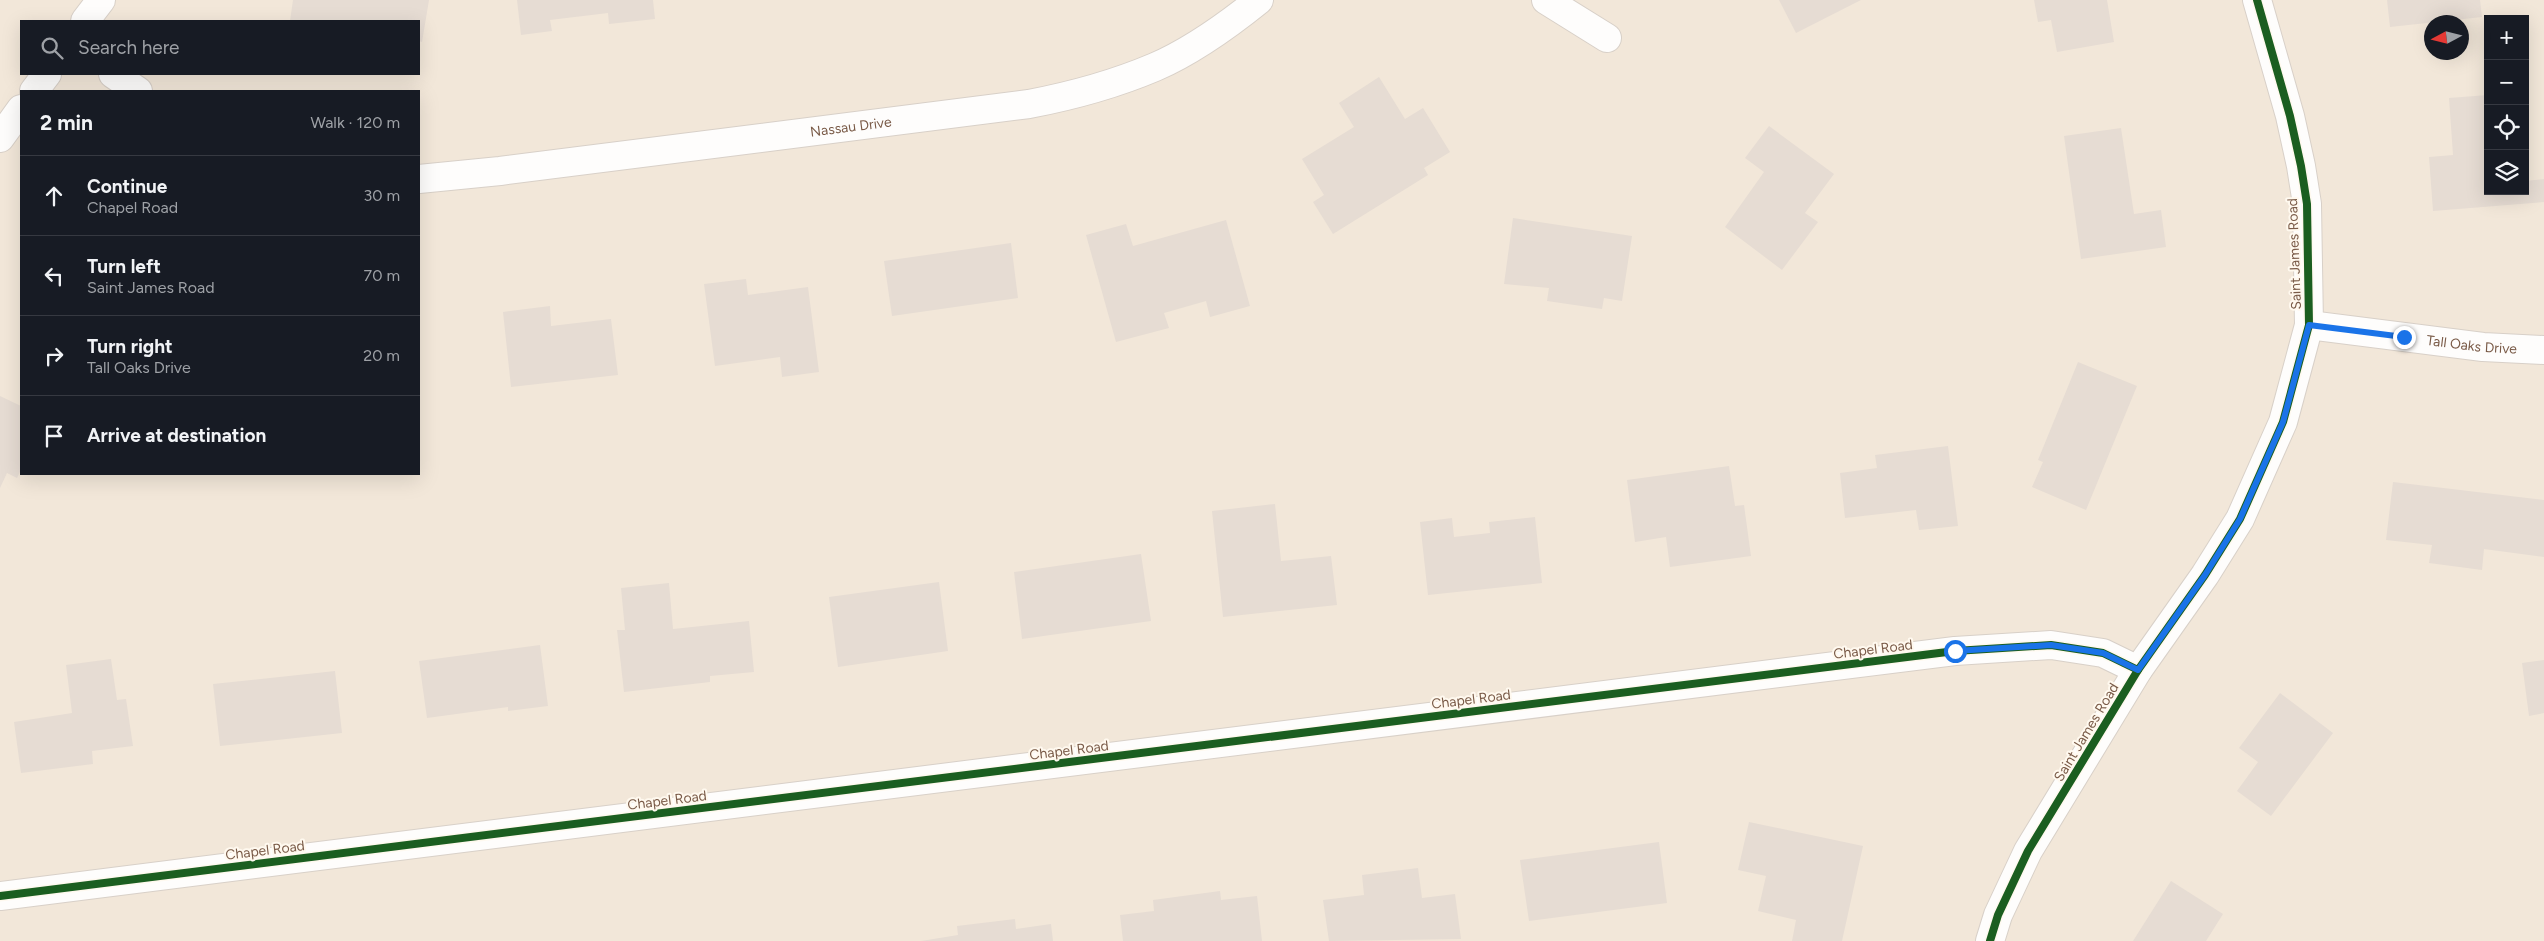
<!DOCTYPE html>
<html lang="en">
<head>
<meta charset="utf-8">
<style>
	body { margin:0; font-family:Figtree,sans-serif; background:#20242c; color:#f1f3f6 }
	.controls { position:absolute; right:15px; top:15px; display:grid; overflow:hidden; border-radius:0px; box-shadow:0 5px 20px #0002 }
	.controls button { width:45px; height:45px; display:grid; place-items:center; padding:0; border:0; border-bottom:1px solid #363941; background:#171b24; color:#f1f3f6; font:25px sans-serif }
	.compass { position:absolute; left:2424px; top:15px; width:45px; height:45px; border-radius:50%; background:#171b24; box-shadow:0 5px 20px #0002; rotate:263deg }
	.stop { position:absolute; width:15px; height:15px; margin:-11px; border:4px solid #1a73e8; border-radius:50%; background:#fff }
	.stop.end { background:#1a73e8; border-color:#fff; box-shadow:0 1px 5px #0008 }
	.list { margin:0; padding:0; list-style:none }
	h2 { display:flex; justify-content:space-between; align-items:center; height:65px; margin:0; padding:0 20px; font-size:21px }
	h2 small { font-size:16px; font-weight:400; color:#9ea1a6 }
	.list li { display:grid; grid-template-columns:32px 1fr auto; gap:15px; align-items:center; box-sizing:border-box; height:80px; padding:0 20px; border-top:1px solid #363941 }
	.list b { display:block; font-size:19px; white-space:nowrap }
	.list p { margin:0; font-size:16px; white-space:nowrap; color:#9ea1a6 }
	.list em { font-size:16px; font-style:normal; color:#9ea1a6 }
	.icon { flex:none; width:28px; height:28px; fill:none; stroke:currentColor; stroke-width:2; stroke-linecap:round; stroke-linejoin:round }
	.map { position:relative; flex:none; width:2544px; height:941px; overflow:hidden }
	.search { position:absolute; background:#171b24; box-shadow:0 5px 20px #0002; left:20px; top:20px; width:400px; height:55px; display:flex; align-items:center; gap:12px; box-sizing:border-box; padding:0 18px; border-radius:0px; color:#9ea1a6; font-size:19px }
	.panel { position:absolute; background:#171b24; box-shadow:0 5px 20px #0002; left:20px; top:90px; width:400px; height:385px; border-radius:0px }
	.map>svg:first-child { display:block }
</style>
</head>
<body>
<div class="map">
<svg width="2544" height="941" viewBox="0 0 2544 941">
	<rect width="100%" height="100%" fill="#f9f4ec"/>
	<path fill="#f2e7d9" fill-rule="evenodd" d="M0 0H2544V941H0ZM2488 19H2525V191H2488ZM21 21H419V74H21ZM2432 22H2462V52H2432ZM21 91H419V474H21Z"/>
	<g fill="#e6dcd3">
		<path d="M293 0H429L422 42 419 41V21H290Z"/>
		<path d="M517 0H653L655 19 609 24 608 13 550 20 552 31 521 35Z"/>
		<path d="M1779 0H1861L1796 33Z"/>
		<path d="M2034 0H2107L2114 42 2057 52 2051 20 2038 22Z"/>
		<path d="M2387 0H2480L2482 17 2390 27Z"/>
		<path d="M1379 77 1405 119 1423 108 1450 152 1424 168 1428 175 1333 234 1313 202 1324 195 1302 159 1354 127 1339 103Z"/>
		<path d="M2488 95V191H2525V181L2544 179V202L2433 211 2429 157 2453 155 2449 98Z"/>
		<path d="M1769 126 1834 174 1805 213 1818 222 1782 270 1725 227 1764 172 1745 158Z"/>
		<path d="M2121 128 2134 214 2161 210 2166 247 2081 259 2064 136Z"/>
		<path d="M1513 218 1632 236 1622 301 1604 298 1602 309 1547 301 1549 288 1504 284Z"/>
		<path d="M1226 220 1250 306 1210 317 1206 301 1164 313 1169 328 1116 342 1086 235 1126 224 1133 246Z"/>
		<path d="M1011 243 1018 298 892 316 884 261Z"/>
		<path d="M746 279 748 295 808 287 819 372 782 377 780 357 715 366 704 284Z"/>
		<path d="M550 306 551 326 611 319 618 375 511 387 503 312Z"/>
		<path d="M2078 362 2137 386 2086 510 2032 487 2043 462 2038 460Z"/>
		<path d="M0 396 21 406V470L17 478 7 473 0 488Z"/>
		<path d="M1948 446 1958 526 1919 530 1916 510 1845 518 1840 473 1877 468 1875 455Z"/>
		<path d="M1729 466 1735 506 1744 505 1751 556 1670 567 1666 537 1635 542 1627 480Z"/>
		<path d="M2393 482 2544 500V557L2484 549 2482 570 2429 563 2432 545 2386 540Z"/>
		<path d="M1275 504 1281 561 1331 556 1337 605 1223 617 1212 511Z"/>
		<path d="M1535 517 1542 583 1428 595 1420 522 1452 518 1454 537 1490 533 1489 522Z"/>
		<path d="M1141 554 1151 621 1022 639 1014 572Z"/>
		<path d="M939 582 948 651 838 667 829 597Z"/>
		<path d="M669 583 673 629 749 621 754 672 710 676V682L624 692 617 630H625L621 588Z"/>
		<path d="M540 645 548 706 508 711V707L427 718 419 661Z"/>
		<path d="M111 659 117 700 126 699 133 746 92 751 93 764 21 773 14 722 72 713 66 665Z"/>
		<path d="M2544 660V713L2529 716 2522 663Z"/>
		<path d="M335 671 342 733 220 746 213 684Z"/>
		<path d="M2280 693 2333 733 2271 816 2237 791 2258 762 2239 748Z"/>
		<path d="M1749 822 1863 846 1842 941H1792L1796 920 1758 911 1766 876 1738 870Z"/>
		<path d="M1659 842 1667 903 1529 921 1520 860Z"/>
		<path d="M1418 868 1422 898 1455 894 1461 939 1329 941 1323 900 1364 895 1362 875Z"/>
		<path d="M2171 881 2223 914 2206 941H2133Z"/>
		<path d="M1220 891 1221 900 1257 896 1262 941H1123L1120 915 1154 911 1153 900Z"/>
		<path d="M1015 919 1016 929 1051 924 1053 941H921L958 935 957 926Z"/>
	</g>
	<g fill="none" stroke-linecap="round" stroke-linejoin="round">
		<defs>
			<g id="minor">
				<path d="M1546 0 1607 38"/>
				<path d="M85 21 101 0"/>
				<path d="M113 74 138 91"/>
				<path d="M34 91 47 74"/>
				<path d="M0 138 21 109"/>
				<path id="s1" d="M419 179 500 171 1029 104C1071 96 1115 84 1155 67 1192 51 1228 25 1259 0"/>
				<path id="s2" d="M2309 325 2483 347 2544 350"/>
				<path d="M0 896 1955 651 2051 645 2103 653 2138 670"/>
				<path d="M1990 941 1998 915 2028 851 2138 670 2205 575 2240 519 2283 422 2309 325 2307 204 2301 166 2290 116 2257 0"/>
			</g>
		</defs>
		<use href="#minor" stroke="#d8d0c8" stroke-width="30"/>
		<use href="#minor" stroke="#fefdfc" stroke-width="28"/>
		<defs>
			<g id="cycleway">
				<path d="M0 896 1955 651 2051 645 2103 653 2138 670"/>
				<path d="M1990 941 1998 915 2028 851 2138 670 2205 575 2240 519 2283 422 2309 325 2307 204 2301 166 2290 116 2257 0"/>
			</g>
		</defs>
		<use href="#cycleway" stroke="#fff9ef" stroke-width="11"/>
		<use href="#cycleway" stroke="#1b5e20" stroke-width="8"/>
	</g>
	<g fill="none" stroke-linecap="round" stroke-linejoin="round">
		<path stroke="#1a73e8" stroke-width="6" d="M1955 651 2051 645 2103 653 2138 670 2205 575 2240 519 2283 422 2309 325 2404 337"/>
	</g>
	<g text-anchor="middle" stroke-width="4" stroke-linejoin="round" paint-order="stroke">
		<g font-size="14" fill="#7a5b48" stroke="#fff9ef">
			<text dy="5" stroke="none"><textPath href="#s1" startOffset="435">Nassau Drive</textPath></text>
			<text transform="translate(2294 254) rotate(-92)" y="5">Saint James Road</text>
			<text dy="5" stroke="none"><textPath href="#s2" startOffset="164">Tall Oaks Drive</textPath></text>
			<text transform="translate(1873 649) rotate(-7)" y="5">Chapel Road</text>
			<text transform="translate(1471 699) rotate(-7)" y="5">Chapel Road</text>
			<text transform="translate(2086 732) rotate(-59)" y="5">Saint James Road</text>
			<text transform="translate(1069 750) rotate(-7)" y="5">Chapel Road</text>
			<text transform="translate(667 800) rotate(-7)" y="5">Chapel Road</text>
			<text transform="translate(265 850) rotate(-7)" y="5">Chapel Road</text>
		</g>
	</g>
</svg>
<div class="controls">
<button>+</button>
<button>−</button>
<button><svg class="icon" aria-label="locate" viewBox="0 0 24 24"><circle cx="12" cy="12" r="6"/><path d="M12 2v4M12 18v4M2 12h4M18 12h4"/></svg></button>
<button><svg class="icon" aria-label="layers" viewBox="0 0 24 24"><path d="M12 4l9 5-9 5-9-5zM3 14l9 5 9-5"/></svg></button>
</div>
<svg class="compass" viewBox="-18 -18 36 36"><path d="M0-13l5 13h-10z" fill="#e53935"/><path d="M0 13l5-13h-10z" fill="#9ea1a6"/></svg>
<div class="stop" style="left:1955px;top:651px"></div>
<div class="stop end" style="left:2404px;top:337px"></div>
<div class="search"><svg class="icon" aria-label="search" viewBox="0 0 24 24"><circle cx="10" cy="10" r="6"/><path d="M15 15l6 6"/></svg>Search here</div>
<section class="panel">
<h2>2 min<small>Walk · 120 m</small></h2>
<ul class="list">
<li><svg class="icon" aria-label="ahead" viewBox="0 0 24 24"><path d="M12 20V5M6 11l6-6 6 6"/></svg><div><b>Continue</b><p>Chapel Road</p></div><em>30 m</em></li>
<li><svg class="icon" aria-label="left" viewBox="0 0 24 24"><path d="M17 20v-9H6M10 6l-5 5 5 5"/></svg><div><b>Turn left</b><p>Saint James Road</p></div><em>70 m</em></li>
<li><svg class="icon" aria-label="right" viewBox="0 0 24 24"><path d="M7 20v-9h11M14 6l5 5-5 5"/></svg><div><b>Turn right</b><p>Tall Oaks Drive</p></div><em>20 m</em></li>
<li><svg class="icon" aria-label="arrive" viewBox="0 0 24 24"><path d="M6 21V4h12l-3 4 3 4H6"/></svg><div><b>Arrive at destination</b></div></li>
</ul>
</section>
</div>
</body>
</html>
